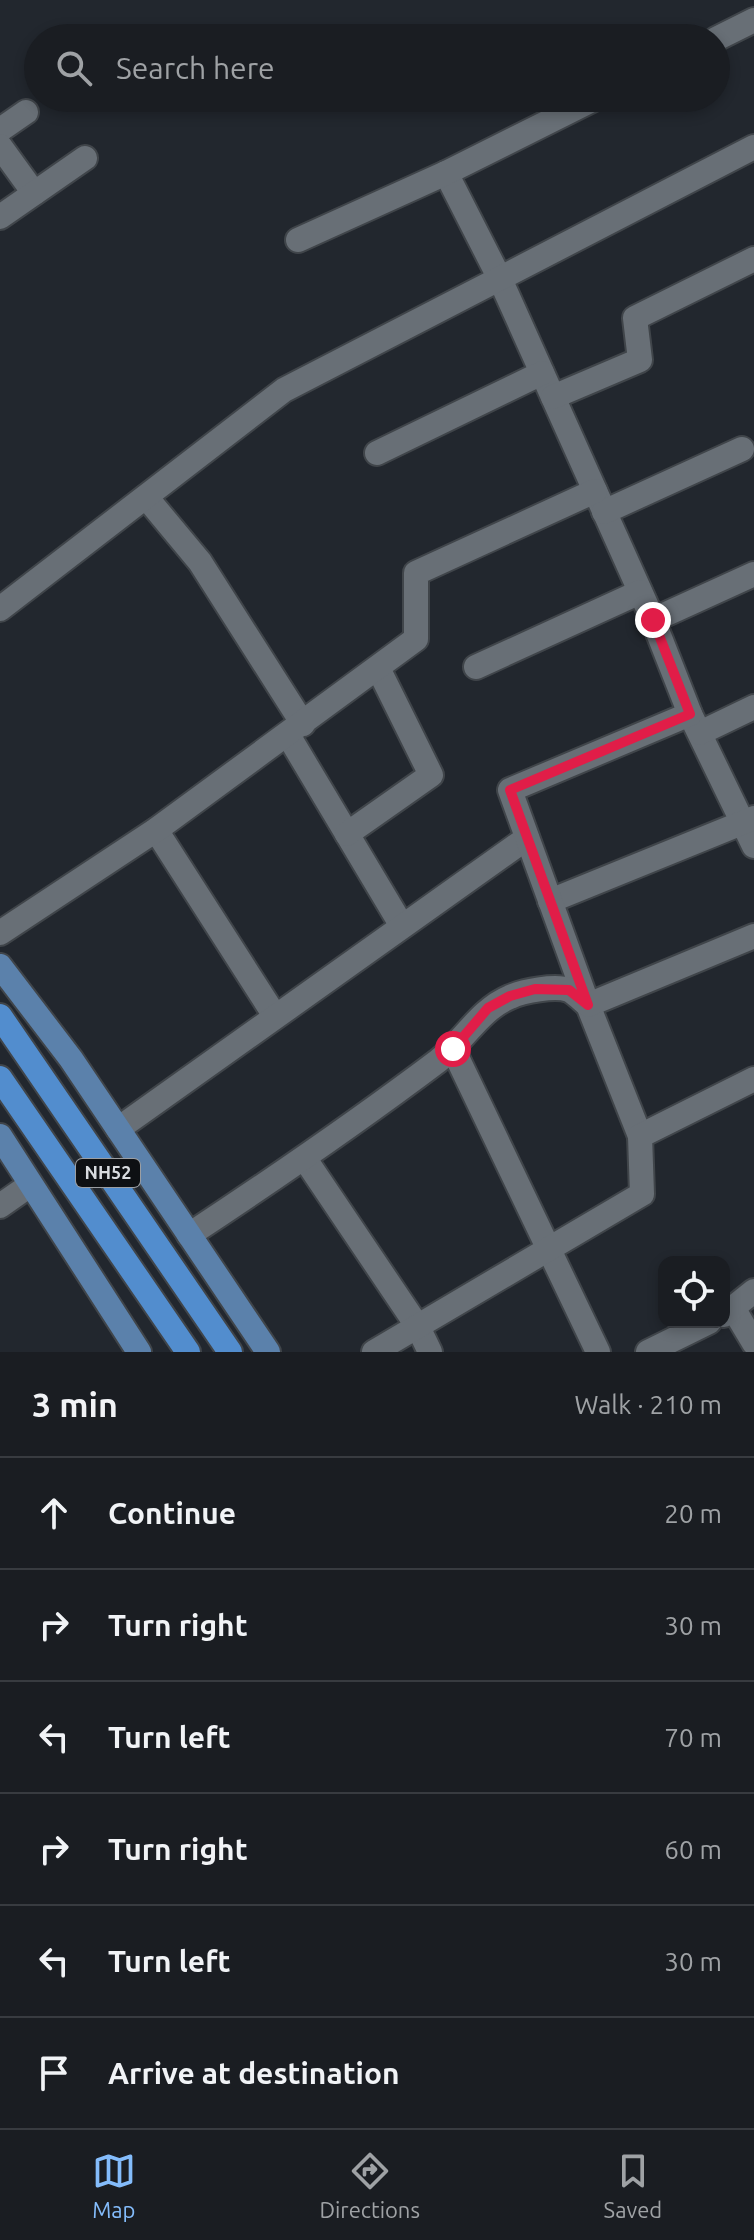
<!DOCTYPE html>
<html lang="en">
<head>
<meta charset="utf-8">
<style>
	body { margin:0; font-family:Ubuntu,sans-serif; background:#23262a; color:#f1f3f6 }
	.controls { position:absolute; right:24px; bottom:24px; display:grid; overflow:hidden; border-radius:16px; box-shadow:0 4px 12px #0003 }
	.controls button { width:72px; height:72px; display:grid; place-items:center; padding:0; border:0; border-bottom:2px solid #383b40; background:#1a1d22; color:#f1f3f6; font:40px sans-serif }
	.stop { position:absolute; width:24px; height:24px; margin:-18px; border:6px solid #e11d48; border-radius:50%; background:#fff }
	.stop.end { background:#e11d48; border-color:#fff; box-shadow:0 2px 8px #0008 }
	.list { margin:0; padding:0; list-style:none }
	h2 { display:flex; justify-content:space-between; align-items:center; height:104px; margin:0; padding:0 32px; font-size:34px }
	h2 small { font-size:26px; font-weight:400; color:#9fa2a5 }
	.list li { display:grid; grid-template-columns:52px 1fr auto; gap:24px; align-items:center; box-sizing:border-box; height:112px; padding:0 32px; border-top:2px solid #383b40 }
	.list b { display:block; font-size:30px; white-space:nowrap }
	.list em { font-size:26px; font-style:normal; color:#9fa2a5 }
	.icon { flex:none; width:44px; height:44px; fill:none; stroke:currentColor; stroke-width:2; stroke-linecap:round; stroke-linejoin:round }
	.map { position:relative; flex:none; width:754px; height:1352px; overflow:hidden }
	.search { position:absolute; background:#1a1d22; box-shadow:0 4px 12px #0003; left:24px; right:24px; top:24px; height:88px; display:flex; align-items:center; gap:20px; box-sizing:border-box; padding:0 28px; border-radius:44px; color:#9fa2a5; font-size:30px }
	.sheet { height:776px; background:#1a1d22 }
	nav { display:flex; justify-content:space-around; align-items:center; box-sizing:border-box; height:112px; border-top:2px solid #383b40; background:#1a1d22; font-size:22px; color:#9fa2a5 }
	nav a { display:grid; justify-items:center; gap:4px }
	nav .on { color:#84bcfb }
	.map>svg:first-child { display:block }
</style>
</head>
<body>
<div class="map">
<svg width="754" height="1352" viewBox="0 0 754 1352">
	<rect width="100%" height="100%" fill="#22272e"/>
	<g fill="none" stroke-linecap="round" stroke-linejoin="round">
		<defs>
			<g id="minor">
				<path d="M716 39 754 20"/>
				<path d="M0 130 26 112"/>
				<path d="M0 146 34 193"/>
				<path d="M446 173 500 279 653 620 690 714 754 846"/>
				<path d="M0 217 85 158"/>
				<path d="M298 240 446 173 596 98"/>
				<path d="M553 397 640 360 635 318 754 259"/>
				<path d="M377 453 542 373"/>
				<path d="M146 497 200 562 303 724"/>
				<path d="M604 512 742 449"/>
				<path d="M0 609 284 390 754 147"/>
				<path d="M653 620 754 574"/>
				<path d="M476 667 640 592"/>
				<path d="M700 733 754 707"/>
				<path d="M288 735 402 926"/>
				<path d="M156 830 275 1016"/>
				<path d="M347 834 431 775 378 668"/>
				<path d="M550 901 754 818"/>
				<path d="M0 933 156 830 416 639V573L595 491"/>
				<path d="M453 1049 598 1352"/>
				<path d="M118 1129 527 838"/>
				<path d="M640 1136 588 1005 510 790 690 714"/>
				<path d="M305 1159 418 1327 430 1352"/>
				<path d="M0 1206 30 1185"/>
				<path d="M189 1235C274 1179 357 1122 438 1061 464 1041 479 1010 510 997 523 991 555 985 569 990 575 993 583 1001 588 1005L754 936"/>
				<path d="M733 1308 754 1343"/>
				<path d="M724 1315 754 1291"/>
				<path d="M374 1352 642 1194 640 1136 754 1079"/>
				<path d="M648 1352 709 1322"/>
			</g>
			<g id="major">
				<path d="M0 966 71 1059 268 1352"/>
				<path d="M0 1136 139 1352"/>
			</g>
			<g id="highway">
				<path d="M0 1016 230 1352"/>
				<path d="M0 1078 188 1352"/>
			</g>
		</defs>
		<use href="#minor" stroke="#40454a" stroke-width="28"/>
		<use href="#major" stroke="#40454a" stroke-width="28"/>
		<use href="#highway" stroke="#40454a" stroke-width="28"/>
		<use href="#minor" stroke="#686f76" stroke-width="24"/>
		<use href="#major" stroke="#5b81ab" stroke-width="24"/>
		<use href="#highway" stroke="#528dce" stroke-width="24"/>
	</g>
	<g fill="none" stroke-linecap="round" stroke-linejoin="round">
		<path stroke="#e11d48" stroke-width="10" d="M453 1049 488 1008 510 996 535 989 569 990 588 1005 510 790 690 714 653 620"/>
	</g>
	<g text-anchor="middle" stroke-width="6" stroke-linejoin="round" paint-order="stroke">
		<rect fill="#0e1013" stroke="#9b9ea2" stroke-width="2" x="76" y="1159" width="64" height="28" rx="6"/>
		<g font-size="18" font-weight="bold" fill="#d8dbdf">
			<text x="108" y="1179">NH52</text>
		</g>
	</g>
</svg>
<div class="controls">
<button><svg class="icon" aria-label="locate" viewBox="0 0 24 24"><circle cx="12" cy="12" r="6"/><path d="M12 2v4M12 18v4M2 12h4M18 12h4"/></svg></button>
</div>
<div class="stop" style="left:453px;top:1049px"></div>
<div class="stop end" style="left:653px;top:620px"></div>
<div class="search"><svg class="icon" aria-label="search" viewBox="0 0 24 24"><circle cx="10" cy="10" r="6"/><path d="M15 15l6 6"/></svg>Search here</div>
</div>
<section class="sheet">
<h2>3 min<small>Walk · 210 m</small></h2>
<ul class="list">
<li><svg class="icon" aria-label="ahead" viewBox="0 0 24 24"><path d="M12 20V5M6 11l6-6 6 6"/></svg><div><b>Continue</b></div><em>20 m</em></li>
<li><svg class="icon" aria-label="right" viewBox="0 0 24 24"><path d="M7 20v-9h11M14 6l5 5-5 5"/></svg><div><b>Turn right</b></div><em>30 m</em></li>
<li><svg class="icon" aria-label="left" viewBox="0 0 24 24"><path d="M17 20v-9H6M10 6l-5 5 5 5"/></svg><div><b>Turn left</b></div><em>70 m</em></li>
<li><svg class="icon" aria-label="right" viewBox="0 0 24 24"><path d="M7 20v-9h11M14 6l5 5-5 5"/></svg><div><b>Turn right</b></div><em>60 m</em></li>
<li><svg class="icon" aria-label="left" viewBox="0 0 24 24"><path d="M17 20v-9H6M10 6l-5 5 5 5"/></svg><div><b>Turn left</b></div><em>30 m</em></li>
<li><svg class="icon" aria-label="arrive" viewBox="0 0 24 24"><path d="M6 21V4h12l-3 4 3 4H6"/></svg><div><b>Arrive at destination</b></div></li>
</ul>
</section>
<nav>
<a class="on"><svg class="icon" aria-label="map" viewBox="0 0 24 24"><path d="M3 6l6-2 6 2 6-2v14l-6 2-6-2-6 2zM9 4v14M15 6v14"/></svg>Map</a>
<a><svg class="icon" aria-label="directions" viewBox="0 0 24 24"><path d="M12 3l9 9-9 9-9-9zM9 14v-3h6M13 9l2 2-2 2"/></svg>Directions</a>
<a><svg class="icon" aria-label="saved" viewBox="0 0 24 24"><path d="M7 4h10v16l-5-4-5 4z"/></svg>Saved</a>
</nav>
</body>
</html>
